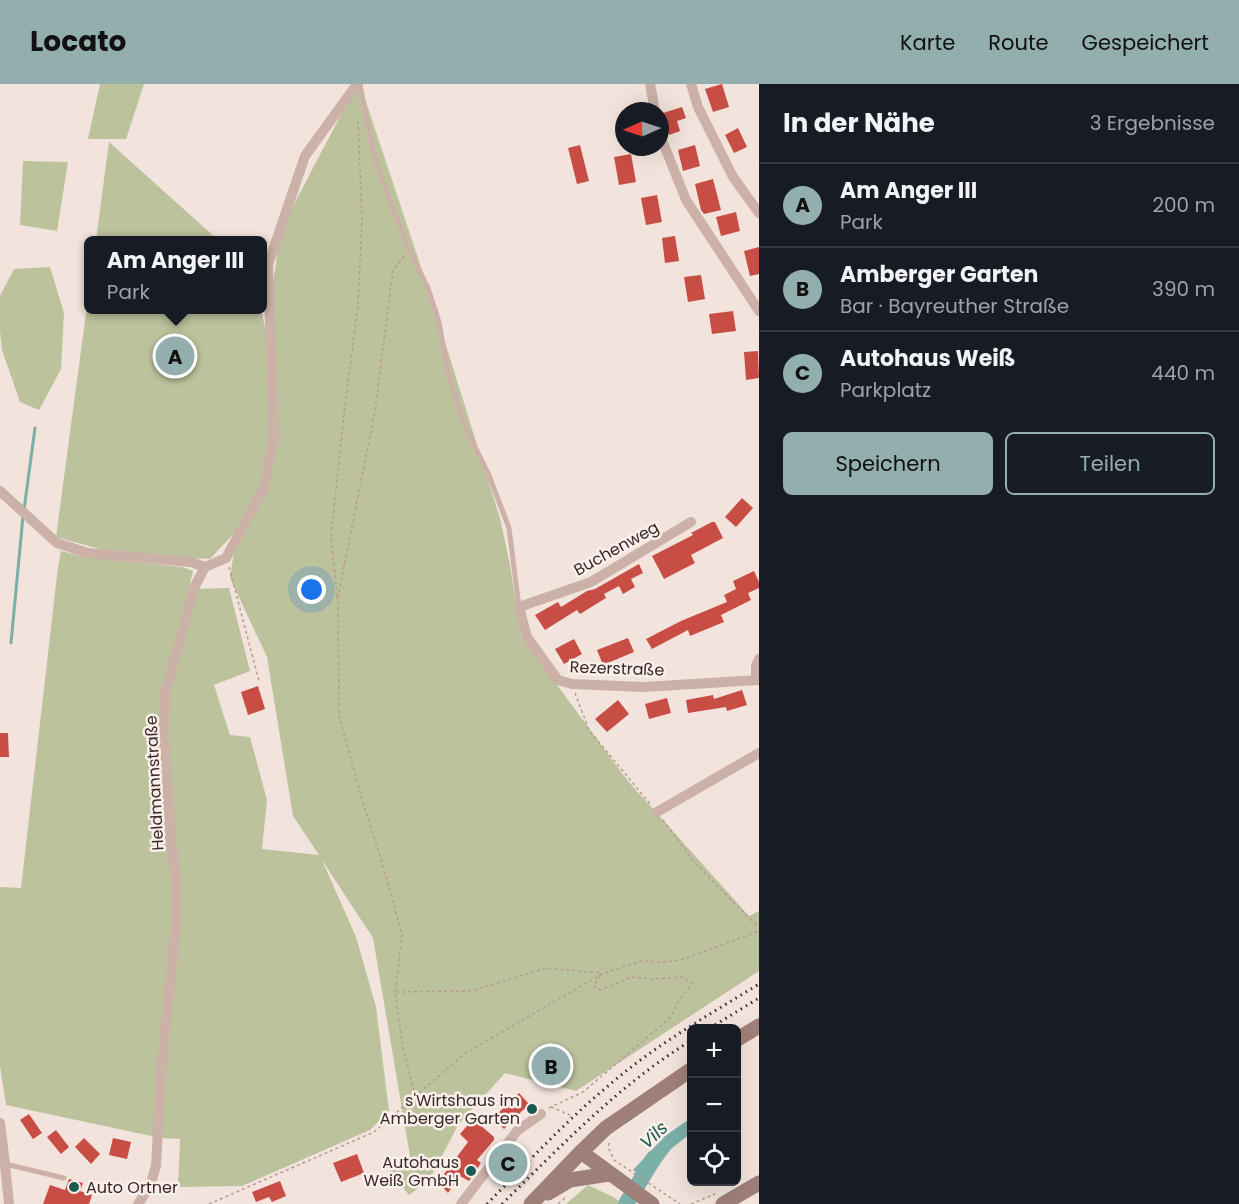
<!DOCTYPE html>
<html lang="de">
<head>
<meta charset="utf-8">
<style>
	body { margin:0; font-family:Poppins,sans-serif; background:#242831; color:#f1f3f6 }
	.controls { position:absolute; right:18px; bottom:18px; display:grid; overflow:hidden; border-radius:9px; box-shadow:0 6px 24px #0002 }
	.controls button { width:54px; height:54px; display:grid; place-items:center; padding:0; border:0; border-bottom:2px solid #363941; background:#171b24; color:#f1f3f6; font:30px sans-serif }
	.compass { position:absolute; left:615px; top:18px; width:54px; height:54px; border-radius:50%; background:#171b24; box-shadow:0 6px 24px #0002; rotate:267deg }
	.you { position:absolute; left:312px; top:506px; width:21px; height:21px; margin:-15px; border:4px solid #fff; border-radius:50%; background:#1a73e8; box-shadow:0 0 0 9px #1a73e833 }
	.badge { display:grid; place-items:center; width:39px; height:39px; border-radius:50%; background:#92aead; color:#111; font-size:20px; font-weight:700 }
	.pin { position:absolute; translate:-50% -50%; border:3px solid #fff; box-shadow:0 2px 6px #0006 }
	.popup { position:absolute; left:84px; top:152px; width:183px; height:78px; box-sizing:border-box; display:grid; place-content:center; border-radius:9px; background:#171b24; filter:drop-shadow(0 2px 4px #0005); font-size:20px; white-space:nowrap; color:#9ea1a6 }
	.popup b { font-size:22px; color:#f1f3f6 }
	.popup::after { content:''; position:absolute; left:50%; top:100%; margin-left:-12px; border:12px solid transparent; border-top-color:#171b24 }
	.list { margin:0; padding:0; list-style:none }
	h2 { display:flex; justify-content:space-between; align-items:center; height:78px; margin:0; padding:0 24px; font-size:26px }
	h2 small { font-size:20px; font-weight:400; color:#9ea1a6 }
	.list li { display:grid; grid-template-columns:39px 1fr auto; gap:18px; align-items:center; box-sizing:border-box; height:84px; padding:0 24px; border-top:2px solid #363941 }
	.list b { display:block; font-size:22px; white-space:nowrap }
	.list p { margin:0; font-size:20px; white-space:nowrap; color:#9ea1a6 }
	.list em { font-size:20px; font-style:normal; color:#9ea1a6 }
	.actions { display:flex; gap:12px; padding:18px 24px }
	.actions a { flex:1; padding:14px 0; border:2px solid #92aead; border-radius:9px; text-align:center; font-size:21px; color:#92aead }
	.actions .main { background:#92aead; color:#111 }
	.icon { flex:none; width:33px; height:33px; fill:none; stroke:currentColor; stroke-width:2; stroke-linecap:round; stroke-linejoin:round }
	.map { position:relative; flex:none; width:759px; height:1120px; overflow:hidden }
	header { display:flex; align-items:center; gap:36px; box-sizing:border-box; height:84px; padding:0 30px; background:#92aead; color:#111 }
	header strong { font-size:28px }
	nav { display:flex; gap:33px; margin-inline-start:auto; font-size:21px }
	main { display:flex }
	aside { flex:1; background:#171b24 }
	.map>svg:first-child { display:block }
</style>
</head>
<body>
<header>
<strong>Locato</strong>
<nav><a>Karte</a><a>Route</a><a>Gespeichert</a></nav>
</header>
<main>
<div class="map">
<svg width="759" height="1120" viewBox="0 0 759 1120">
	<rect width="100%" height="100%" fill="#f2e4dc"/>
	<g fill="#bcc29c">
		<path d="M100 0H144L126 55H88Z"/>
		<path d="M357 0H360L428 204 500 434 510 481 521 552 627 696 749 832 759 827V887L576 1007 505 989 458 1041 430 1095 409 1111 389 1086 410 1072 373 854 322 776 356 853 376 923 389 1027 370 1046 242 1102 178 1103 180 1055 161 1054 6 1021 0 982V803L21 804 58 483 61 467 81 472 182 483 193 487 189 505 229 504 250 587 214 601 230 651 250 653 267 716 262 765 319 771 293 732 267 573 230 494 237 446 210 475 122 471 56 453 88 214V226H261L266 247 281 145Z"/>
		<path d="M109 58 218 156H96Z"/>
		<path d="M23 77 68 78 57 147 20 141Z"/>
		<path d="M50 183 64 229 61 285 39 326 20 318 2 266 0 247V212L14 185Z"/>
		<path d="M588 1101 613 1113 623 1120H566Z"/>
	</g>
	<path fill="#7bb0a8" d="M691 1034V1049L671 1065 647 1097 633 1086 665 1052Z"/>
	<g fill="none" stroke-linecap="round" stroke-linejoin="round">
		<g stroke="#7bb0a8" stroke-width="3">
			<path d="M24 426 35 344"/>
			<path d="M11 559 23 432"/>
		</g>
		<path stroke="#7bb0a8" stroke-width="16" d="M626 1120 654 1074"/>
	</g>
	<g fill="#c84d45">
		<path d="M722 0 729 23 713 28 705 5Z"/>
		<path d="M682 23 686 34 677 37 680 47 669 51 663 29Z"/>
		<path d="M738 44 747 63 734 69 725 51Z"/>
		<path d="M580 61 589 97 577 100 568 64Z"/>
		<path d="M695 61 700 82 683 87 678 66Z"/>
		<path d="M631 70 636 98 619 101 614 73Z"/>
		<path d="M713 95 721 126 704 130 701 126 695 100Z"/>
		<path d="M657 111 662 138 646 141 641 114Z"/>
		<path d="M736 128 740 147 721 152 716 133Z"/>
		<path d="M675 152 679 177 665 179 662 154Z"/>
		<path d="M759 163V190L750 192 744 167Z"/>
		<path d="M701 191 705 215 688 218 684 193Z"/>
		<path d="M733 227 736 247 712 250 709 230Z"/>
		<path d="M758 267 759 294 746 296 744 268Z"/>
		<path d="M742 414 753 424 736 443 725 433Z"/>
		<path d="M712 438H715L723 454 691 471 695 479 664 495 652 472 693 451 691 449Z"/>
		<path d="M639 480 643 489 631 495 635 503 623 510 619 502 604 510 606 514 580 530 577 526 545 546 535 531 558 518 561 523 587 507 595 505Z"/>
		<path d="M754 487 759 498V504L748 509 751 516 721 531 724 538 690 552 688 546 652 565 646 555 681 537 727 518 724 511 736 505 733 497Z"/>
		<path d="M628 554 634 568 603 581 597 566Z"/>
		<path d="M574 555 582 570 564 580 555 565Z"/>
		<path d="M258 602 265 625 248 631 241 608Z"/>
		<path d="M742 606 747 621 727 627 726 623 688 629 686 616 713 611 714 615Z"/>
		<path d="M667 614 671 629 649 635 645 620Z"/>
		<path d="M618 616 629 630 607 648 595 635Z"/>
		<path d="M0 649H8L9 673H0Z"/>
		<path d="M519 1009 529 1020 504 1045 493 1034Z"/>
		<path d="M29 1030 42 1049 33 1055 20 1036Z"/>
		<path d="M473 1035 494 1053V1056L477 1076 481 1079 469 1097 460 1092 448 1109 438 1098 468 1058 460 1050Z"/>
		<path d="M56 1046 69 1063 61 1070 47 1053Z"/>
		<path d="M84 1054 100 1070 91 1080 75 1063Z"/>
		<path d="M113 1054 131 1058 127 1075 109 1071Z"/>
		<path d="M357 1070 364 1089 341 1098 333 1079Z"/>
		<path d="M69 1095 83 1099 80 1107 92 1111 89 1120H43L50 1101 65 1106Z"/>
		<path d="M280 1097 286 1112 272 1118 269 1113 256 1118 252 1108Z"/>
	</g>
	<g fill="none" stroke-linecap="round" stroke-linejoin="round">
		<g stroke="#b79b92" stroke-width="1.5" stroke-dasharray="3 3" stroke-linecap="butt">
			<path d="M404 172 393 186 375 327 338 512 339 631 362 716 382 778 402 851 395 908 403 964 415 1012"/>
			<path d="M229 483 259 597"/>
			<path d="M337 512 331 453 344 330 358 221 362 136 358 36"/>
			<path d="M575 609 589 646 651 721"/>
			<path d="M663 736 695 779 759 844"/>
			<path d="M396 908 471 907 546 884 601 889"/>
			<path d="M551 1023 570 1031"/>
			<path d="M549 1024 583 1008 670 934 678 918 692 900 683 893 651 895 631 893 601 906 594 902 601 890"/>
			<path d="M609 1059 608 1063 614 1076 680 1120"/>
			<path d="M209 1120 374 1048 464 970 602 890 641 877 667 878 684 875 759 847"/>
			<path d="M558 1120 566 1113"/>
			<path d="M691 1120 715 1110"/>
		</g>
		<g stroke="#cbb1a8" stroke-width="5">
			<path d="M360 0 367 39 378 85 409 166 428 204 439 238 448 289 464 340 488 389 509 444 519 523"/>
			<path d="M5 1080 64 1094"/>
		</g>
		<g stroke="#cbb1a8" stroke-width="10">
			<path d="M650 0 655 27"/>
			<path d="M691 0 698 23 733 93 759 129"/>
			<path d="M660 51 686 116 759 227"/>
			<path d="M0 407 57 459 88 469 191 478 205 483"/>
			<path d="M691 438 591 498 519 523 527 553 558 596 572 600 644 603 759 596"/>
			<path d="M756 596V582L759 575"/>
			<path d="M657 728 759 669"/>
			<path d="M0 1039 5 1080 9 1120"/>
			<path d="M138 1120 150 1102 156 1082 161 986 176 841V796L171 754 164 655 165 609 195 502 205 483 226 474 264 403 274 353 268 181 305 72 357 0"/>
			<path d="M461 1120 517 1047 541 1030"/>
		</g>
		<g stroke="#9f8079" stroke-width="15">
			<path d="M736 956 759 942"/>
			<path d="M581 1068 652 1120"/>
			<path d="M548 1109 570 1096 609 1090"/>
			<path d="M531 1120 581 1068 606 1044 692 985"/>
			<path d="M723 1120 759 1099"/>
		</g>
		<g stroke="#372a28" stroke-width="3" stroke-dasharray="1.5 4.5" stroke-linecap="butt">
			<path d="M710 944 759 914"/>
			<path d="M487 1120C526 1080 565 1038 608 1002 654 962 707 932 759 900"/>
			<path d="M502 1120C562 1061 620 1000 692 956"/>
		</g>
	</g>
	<g fill="#1d5a53" stroke="#faefe9" stroke-width="2">
		<circle cx="532" cy="1025" r="6"/>
		<circle cx="471" cy="1087" r="6"/>
		<circle cx="74" cy="1103" r="6"/>
	</g>
	<g text-anchor="middle" stroke-width="5" stroke-linejoin="round" paint-order="stroke">
		<g font-size="16" fill="#372a28" stroke="#faefe9">
			<text transform="translate(616 464) rotate(-29)" y="6">Buchenweg</text>
			<text transform="translate(617 584) rotate(2)" y="6">Rezerstraße</text>
			<text transform="translate(154 699) rotate(-93)" y="6">Heldmannstraße</text>
		</g>
		<g font-size="16" fill="#372a28" stroke="#faefe9" text-anchor="end">
			<text x="520" y="1022">s'Wirtshaus im<tspan x="520" dy="18">Amberger Garten</tspan></text>
			<text x="459" y="1084">Autohaus<tspan x="459" dy="18">Weiß GmbH</tspan></text>
			<text x="86" y="1109" text-anchor="start">Auto Ortner</text>
		</g>
		<g font-size="18" font-style="italic" fill="#1d5a53" stroke="#faefe9">
			<text transform="translate(654 1051) rotate(-43)" y="6">Vils</text>
		</g>
	</g>
</svg>
<div class="controls">
<button>+</button>
<button>−</button>
<button><svg class="icon" aria-label="locate" viewBox="0 0 24 24"><circle cx="12" cy="12" r="6"/><path d="M12 2v4M12 18v4M2 12h4M18 12h4"/></svg></button>
</div>
<svg class="compass" viewBox="-18 -18 36 36"><path d="M0-13l5 13h-10z" fill="#e53935"/><path d="M0 13l5-13h-10z" fill="#9ea1a6"/></svg>
<div class="you"></div>
<div class="pin badge" style="left:175px;top:272px">A</div>
<div class="popup"><b>Am Anger III</b>Park</div>
<div class="pin badge" style="left:551px;top:982px">B</div>
<div class="pin badge" style="left:508px;top:1079px">C</div>
</div>
<aside>
<h2>In der Nähe<small>3 Ergebnisse</small></h2>
<ul class="list">
<li><span class="badge">A</span><div><b>Am Anger III</b><p>Park</p></div><em>200 m</em></li>
<li><span class="badge">B</span><div><b>Amberger Garten</b><p>Bar · Bayreuther Straße</p></div><em>390 m</em></li>
<li><span class="badge">C</span><div><b>Autohaus Weiß</b><p>Parkplatz</p></div><em>440 m</em></li>
</ul>
<div class="actions"><a class="main">Speichern</a><a>Teilen</a></div>
</aside>
</main>
</body>
</html>
